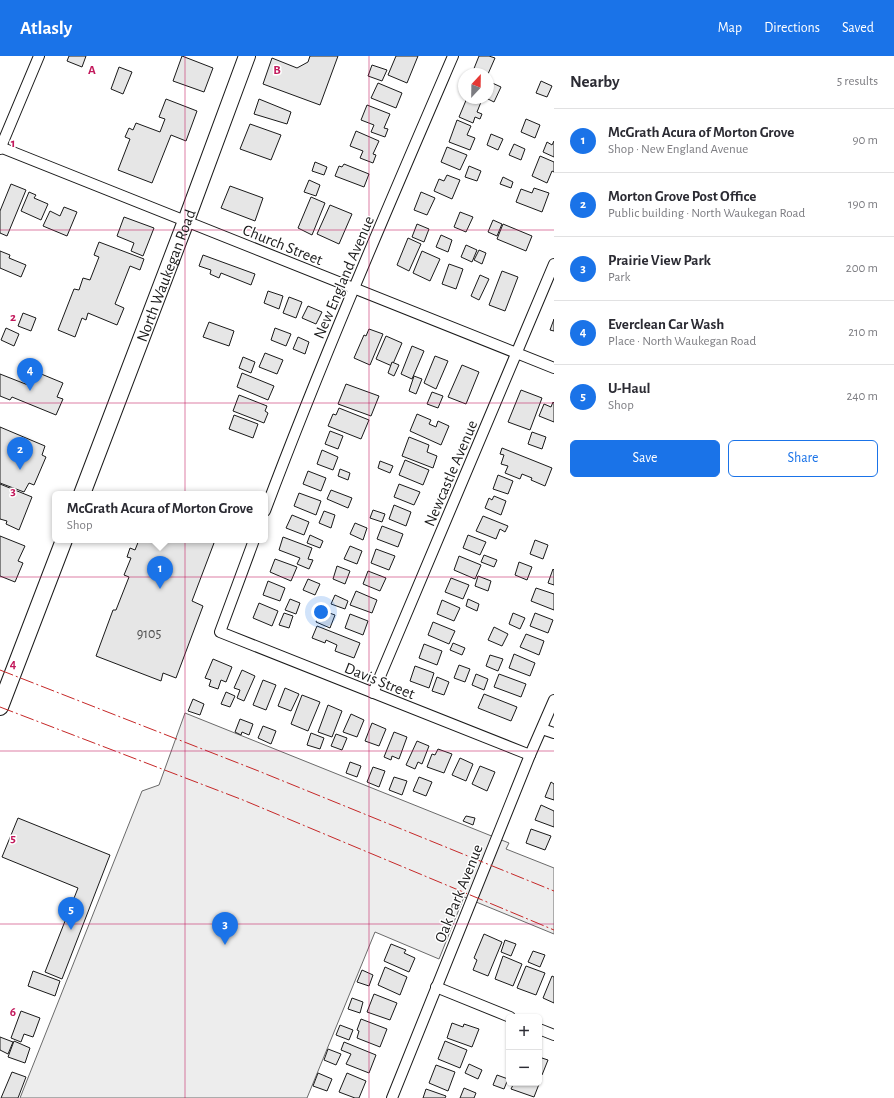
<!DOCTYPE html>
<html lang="en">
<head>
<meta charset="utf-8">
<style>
	body { margin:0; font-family:"Alegreya Sans",sans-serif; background:#f7f7f7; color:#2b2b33 }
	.controls { position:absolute; right:12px; bottom:12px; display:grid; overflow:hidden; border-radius:6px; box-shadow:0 1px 3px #0004 }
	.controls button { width:36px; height:36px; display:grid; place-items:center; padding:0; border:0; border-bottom:1px solid #e1e1e2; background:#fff; color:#2b2b33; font:20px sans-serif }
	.compass { position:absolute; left:458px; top:12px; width:36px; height:36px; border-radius:50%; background:#fff; box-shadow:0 1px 3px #0004; rotate:22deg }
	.you { position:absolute; left:321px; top:556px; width:14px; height:14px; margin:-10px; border:3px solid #fff; border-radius:50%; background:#1a73e8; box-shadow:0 0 0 6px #1a73e833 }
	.badge { display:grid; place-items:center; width:26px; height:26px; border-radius:50%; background:#1a73e8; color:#fff; font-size:13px; font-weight:700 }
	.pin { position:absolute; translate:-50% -33px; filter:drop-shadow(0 1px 2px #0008) }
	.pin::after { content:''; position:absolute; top:21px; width:14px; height:12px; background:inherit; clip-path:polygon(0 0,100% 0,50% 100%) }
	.popup { position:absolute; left:52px; top:435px; width:216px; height:52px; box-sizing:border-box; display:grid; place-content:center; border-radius:6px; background:#fff; filter:drop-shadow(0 1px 3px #0005); font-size:13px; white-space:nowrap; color:#7c7c81 }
	.popup b { font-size:15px; color:#2b2b33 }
	.popup::after { content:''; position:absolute; left:50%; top:100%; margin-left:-8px; border:8px solid transparent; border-top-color:#fff }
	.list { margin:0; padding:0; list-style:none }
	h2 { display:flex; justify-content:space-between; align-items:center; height:52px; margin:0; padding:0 16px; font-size:17px }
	h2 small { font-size:13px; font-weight:400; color:#7c7c81 }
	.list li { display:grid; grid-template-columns:26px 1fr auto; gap:12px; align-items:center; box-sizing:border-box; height:64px; padding:0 16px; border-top:1px solid #e1e1e2 }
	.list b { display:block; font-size:15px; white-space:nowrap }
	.list p { margin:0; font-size:13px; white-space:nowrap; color:#7c7c81 }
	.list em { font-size:13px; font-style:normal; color:#7c7c81 }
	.actions { display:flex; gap:8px; padding:12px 16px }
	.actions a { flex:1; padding:9px 0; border:1px solid #1a73e8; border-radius:6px; text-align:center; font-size:14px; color:#1a73e8 }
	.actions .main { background:#1a73e8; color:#fff }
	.map { position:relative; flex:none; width:554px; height:1042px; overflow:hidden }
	header { display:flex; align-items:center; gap:24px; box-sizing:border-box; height:56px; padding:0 20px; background:#1a73e8; color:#fff }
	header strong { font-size:19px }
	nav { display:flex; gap:22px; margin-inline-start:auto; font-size:14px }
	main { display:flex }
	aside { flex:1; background:#fff }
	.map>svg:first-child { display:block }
</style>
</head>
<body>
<header>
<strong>Atlasly</strong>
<nav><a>Map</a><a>Directions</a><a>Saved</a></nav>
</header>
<main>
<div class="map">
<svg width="554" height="1042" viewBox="0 0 554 1042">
	<rect width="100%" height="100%" fill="#fff"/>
	<path fill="#ededed" stroke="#6a6a6a" d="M185 657 509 787 506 793 554 812V878L464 841 439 903 375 876 307 1042H20L142 735 159 729Z"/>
	<g fill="#e6e6e6" stroke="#1a1a1a">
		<path d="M69 0H86L82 11 67 5Z"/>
		<path d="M182 0 213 12 204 36 173 25Z"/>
		<path d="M310 0H338L320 49 263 28 272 2 297 12 308 6Z"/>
		<path d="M396 0H418L407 27 388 19Z"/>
		<path d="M479 0H489L495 2 488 18H480L473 15Z"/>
		<path d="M372 9 387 14 382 25 368 20Z"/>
		<path d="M119 11 132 16 123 38 111 33Z"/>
		<path d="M488 25 501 31 494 46 486 42H488Z"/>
		<path d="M541 25 552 30 547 41 536 37Z"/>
		<path d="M378 27 402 37 396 52 371 42Z"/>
		<path d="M467 42H472L481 46 477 56 482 58 480 63 475 61 473 67 459 61Z"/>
		<path d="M166 43 197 55 186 85 171 79 152 127 118 114 130 83 125 81 129 72 133 74 136 67 160 76 165 63 159 61Z"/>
		<path d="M259 43 291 56 287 68 254 58Z"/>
		<path d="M367 49 390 58 384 72 388 73 385 81 371 76 374 69 361 64Z"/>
		<path d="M526 63 540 69 535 82 521 76Z"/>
		<path d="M457 64 471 70 467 79 475 82 470 94 449 86Z"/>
		<path d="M250 68 281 79 271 104 240 93Z"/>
		<path d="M356 75 379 85 373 98 376 99 373 107 360 102 363 95 350 90Z"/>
		<path d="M491 78 503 83 498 94 487 89Z"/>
		<path d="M554 85V101L543 96 547 86 552 89Z"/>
		<path d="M514 88 525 93 521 104 509 99Z"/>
		<path d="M447 91 467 99 460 114 441 106Z"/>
		<path d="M540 100 554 106V116L552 115 547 127 532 120Z"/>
		<path d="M315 106 327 111 324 119 312 115Z"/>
		<path d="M344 108 369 118 364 131 335 120 339 110 342 111Z"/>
		<path d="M469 110 481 115 477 125 465 121Z"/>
		<path d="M447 119 460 124 452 143 434 135 439 123 444 125Z"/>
		<path d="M503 121 513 126 511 132 500 128Z"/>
		<path d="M309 124 320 129 316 140 304 136Z"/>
		<path d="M11 128 26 134 7 180 0 177V155Z"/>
		<path d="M230 130 263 142 255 165 221 152Z"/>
		<path d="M534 132 549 137 542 156 516 146 521 133 532 137Z"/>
		<path d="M29 136 36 139 34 142 48 148 41 164 21 155Z"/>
		<path d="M421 136 435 142 427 159 414 154Z"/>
		<path d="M311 141 325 147 312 179 298 172Z"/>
		<path d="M330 149 352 158 339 188 317 178Z"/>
		<path d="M64 151 77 156 67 180 43 170 50 155 60 160Z"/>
		<path d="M460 156 473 161 466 176 454 171Z"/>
		<path d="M124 161 154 172 143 200 131 195 134 187 117 180Z"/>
		<path d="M493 164 502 168 497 180 488 176Z"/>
		<path d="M417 168 429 173 424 186 412 181Z"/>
		<path d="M503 168 532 180 526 195 497 183Z"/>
		<path d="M441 179 452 184 448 196 436 191Z"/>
		<path d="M408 182 421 188 409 215 397 209Z"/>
		<path d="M99 186 144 203 140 214 130 210 115 248 124 252 117 269 88 257 86 264 82 262 75 281 58 274 74 233 79 234 83 222 90 224 99 201 94 199Z"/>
		<path d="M466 189 477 194 472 206 461 201Z"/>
		<path d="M479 194 486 197 482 208 474 204Z"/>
		<path d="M0 195 10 199 9 202 26 209 21 221 0 212Z"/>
		<path d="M422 195 440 203 430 225 413 217Z"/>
		<path d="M203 199 255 218 251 229 221 217 219 222 210 218 211 214 199 210Z"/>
		<path d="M449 208 463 213 456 233 442 228Z"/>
		<path d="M502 215 518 221 505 255 489 249Z"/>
		<path d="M480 219 489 223 479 244 471 240Z"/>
		<path d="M268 235 283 240 279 253 264 247Z"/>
		<path d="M289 241 302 246 296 262 283 257Z"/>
		<path d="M308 250 322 256 316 268 302 262Z"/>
		<path d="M23 257 36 262 31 275 18 270Z"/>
		<path d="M554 263V275L550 274Z"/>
		<path d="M209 266 234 275 229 290 203 281Z"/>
		<path d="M6 272 19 278 14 290 1 284Z"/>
		<path d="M275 272 291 278 286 290 271 284Z"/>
		<path d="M369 273 383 278 370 309 354 302 364 279 366 280Z"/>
		<path d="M386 280 402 287 392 310 376 303Z"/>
		<path d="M298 281 309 286 305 298 293 293Z"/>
		<path d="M412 290 424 295 412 323 401 318Z"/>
		<path d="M265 297 283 304 277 318 259 311Z"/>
		<path d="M435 300 448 305 436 333 424 327Z"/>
		<path d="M243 301 255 306 251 317 239 312Z"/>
		<path d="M392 306 399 309 394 320 388 317Z"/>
		<path d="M462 309 479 316 466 348 448 341Z"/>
		<path d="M34 315 63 327 57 341 63 343 56 359 12 341 10 344 0 340V318L28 329Z"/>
		<path d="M242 317 274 330 268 344 237 331Z"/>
		<path d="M414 320 422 323 416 338 409 335Z"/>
		<path d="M346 328 379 340 371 360 338 348Z"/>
		<path d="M521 334 542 342 530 374 508 366Z"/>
		<path d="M432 336 443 340 438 352 427 348Z"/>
		<path d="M239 339 267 350 265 355 268 357 264 367 233 355Z"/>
		<path d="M553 346 554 347V366L539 360 544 348 551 351Z"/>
		<path d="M339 352 369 364 361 383 328 370 333 358 336 359Z"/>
		<path d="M417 358 431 364 429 368 436 371 438 365 449 370 441 389 410 375Z"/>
		<path d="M234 359 258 368 253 382 229 373Z"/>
		<path d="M0 371 45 390 42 399 46 401 34 429 29 427 24 436 0 427Z"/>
		<path d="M330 375 343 380 338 393 325 388Z"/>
		<path d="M532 376 546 381 542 393 528 388Z"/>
		<path d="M409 381 429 389 427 396 437 400 433 412 402 400Z"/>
		<path d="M502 392 552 412 545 430 531 424 532 422 522 418 520 423 505 417 508 410 501 408 504 399 500 398Z"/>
		<path d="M322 394 338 401 333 414 317 408Z"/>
		<path d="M405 404 429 414 423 429 399 419Z"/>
		<path d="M380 405 393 410 390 417 378 412Z"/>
		<path d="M340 413 350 417 348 424 338 420Z"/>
		<path d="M308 415 326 422 321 435 303 428Z"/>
		<path d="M498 419 513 425 508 438 493 433Z"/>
		<path d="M0 428 32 441 19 474 6 468 7 465 0 463Z"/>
		<path d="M399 428 420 436 414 449 394 441Z"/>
		<path d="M331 434 352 442 348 452 327 443Z"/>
		<path d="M299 437 321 445 316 459 294 450Z"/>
		<path d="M494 440 506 445 501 459 485 452 489 442 492 444Z"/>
		<path d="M394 449 411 456 406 470 389 463Z"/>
		<path d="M373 454 385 458 382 466 370 462Z"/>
		<path d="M324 455 335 459 331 472 319 467Z"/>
		<path d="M292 459 309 466 304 479 286 472Z"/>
		<path d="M483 460 508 470 505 476 500 473 496 483 476 475Z"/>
		<path d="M355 467 367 472 363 484 350 478Z"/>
		<path d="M382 470 403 478 398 491 377 483Z"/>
		<path d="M310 479 323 485 320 492 307 487Z"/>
		<path d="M468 479 486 486 480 499 463 492Z"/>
		<path d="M0 480 25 490 18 505 23 507 15 526 0 520Z"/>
		<path d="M283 481 312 492 308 503 313 504 309 513 297 508 300 502 279 494Z"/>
		<path d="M139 484H206L214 487 192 545 203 550 176 622 163 617 161 625 96 600 113 554H116L129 521 124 519 131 502 127 501 130 492 135 494Z"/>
		<path d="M535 484 548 489 543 503 530 498Z"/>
		<path d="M350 490 362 495 357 508 344 503Z"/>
		<path d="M376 493 395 500 389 514 371 507Z"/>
		<path d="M484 499 497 504 494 511 481 506Z"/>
		<path d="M459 500 481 509 475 523 454 514Z"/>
		<path d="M275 503 297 511 291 525 270 516Z"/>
		<path d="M519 506 532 511 527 524 515 519Z"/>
		<path d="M337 510 350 515 345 528 333 523Z"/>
		<path d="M553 513 554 514V529L548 527Z"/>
		<path d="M368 515 386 522 380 535 363 528Z"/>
		<path d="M478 520 491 525 488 535 475 530Z"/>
		<path d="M451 522 469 529 463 543 445 536Z"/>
		<path d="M308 523 320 528 315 539 303 534Z"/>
		<path d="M268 525 285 532 280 545 263 539Z"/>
		<path d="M536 532 554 538V554L531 545Z"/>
		<path d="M356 535 377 544 372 557 350 549Z"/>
		<path d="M335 539 348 545 345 553 331 548Z"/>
		<path d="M290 543 300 547 296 558 285 554Z"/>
		<path d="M468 543 479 548 477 555 466 550Z"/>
		<path d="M442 544 460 552 454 565 437 558Z"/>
		<path d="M259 547 278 555 272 570 253 562Z"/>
		<path d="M321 554 335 559 330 572 316 566Z"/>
		<path d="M284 557 293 560 289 572 279 569Z"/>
		<path d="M513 557 525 562 520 573 509 568Z"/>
		<path d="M535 557 553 564 548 577 530 570Z"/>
		<path d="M350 558 368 565 363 579 345 572Z"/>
		<path d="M433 566 455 575 449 588 428 579Z"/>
		<path d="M317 570 360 587 354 602 335 595 337 589 326 584 325 587 312 582Z"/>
		<path d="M494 571 508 578 502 590 488 584Z"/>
		<path d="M526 578 544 585 539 599 520 591Z"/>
		<path d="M453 587 465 592 462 599 450 594Z"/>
		<path d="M424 588 442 595 437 609 419 602Z"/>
		<path d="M514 598 535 607 530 620 509 612Z"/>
		<path d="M490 599 503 603 498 615 486 610Z"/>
		<path d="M213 603 232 611 226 626 221 624 218 633 209 630 211 624 205 622Z"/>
		<path d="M459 609 470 613 465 626 454 622Z"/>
		<path d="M415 610 434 617 429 632 410 625Z"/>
		<path d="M242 614 255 620 244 645 237 642 240 634 234 632Z"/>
		<path d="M476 618 488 623 484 634 472 629Z"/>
		<path d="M499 618 526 628 521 641 494 631Z"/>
		<path d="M437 621 449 626 444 639 432 635Z"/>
		<path d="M263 624 276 629 266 654 253 649Z"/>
		<path d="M285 632 299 638 291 655 278 650Z"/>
		<path d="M226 636 235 640 230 651 221 648Z"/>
		<path d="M484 638 517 651 511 665 478 652Z"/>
		<path d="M302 639 320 646 308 675 291 668Z"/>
		<path d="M193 643 204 648 200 659 188 655Z"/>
		<path d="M328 649 342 655 332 681 318 676Z"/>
		<path d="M351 658 364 664 357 681 343 676Z"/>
		<path d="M240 663 253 668 249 679 242 676 241 679 235 676Z"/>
		<path d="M372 667 386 673 379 690 365 685Z"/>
		<path d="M263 670 276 675 271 688 258 682Z"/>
		<path d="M394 676 407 681 399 703 392 700 391 704 384 701Z"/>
		<path d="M311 677 324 682 320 693 307 689Z"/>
		<path d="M336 678 347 682 342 694 331 690Z"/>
		<path d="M417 685 429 690 422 708 418 706 415 713 406 709Z"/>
		<path d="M438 693 452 698 444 717 427 711 432 698 435 699Z"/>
		<path d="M460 702 473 708 466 725 452 719Z"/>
		<path d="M350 706 361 710 357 721 346 717Z"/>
		<path d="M480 710 495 716 487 735 472 728Z"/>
		<path d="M373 711 385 715 379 731 367 726Z"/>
		<path d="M394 721 407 725 402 739 389 734Z"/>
		<path d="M419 721 432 726 426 740 413 735Z"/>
		<path d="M551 726 554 728V744L545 741Z"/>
		<path d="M541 749 554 755V771L535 764Z"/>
		<path d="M466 760 475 762 473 769 463 765Z"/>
		<path d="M18 762 110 799 62 923 45 916 78 832 2 801Z"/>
		<path d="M531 773 551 780 545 794 526 787Z"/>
		<path d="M484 878 502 886 488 920 473 914 477 904 474 902Z"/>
		<path d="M505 884 516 888 511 900 501 896Z"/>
		<path d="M391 888 406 894 404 897 415 902 409 916 384 905Z"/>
		<path d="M533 895 545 899 540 911 528 906Z"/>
		<path d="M503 900 522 908 513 930 495 923Z"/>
		<path d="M526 910 545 917 536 939 517 932Z"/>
		<path d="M385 911 407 921 400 939 378 929Z"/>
		<path d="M362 914 373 919 369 930 357 926Z"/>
		<path d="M33 915 60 925 55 940 28 930Z"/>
		<path d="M552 920 554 921V947L543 942Z"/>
		<path d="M374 938 397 947 390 964 367 956Z"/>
		<path d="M352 942 363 946 360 957 348 953Z"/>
		<path d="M21 955 40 962 33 981 24 978 21 986 11 982Z"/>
		<path d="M361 963 387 973 380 991 357 982 359 975 357 974Z"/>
		<path d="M452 967 463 971 464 968 479 973 472 991 447 982Z"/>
		<path d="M340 969 353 974 349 984 336 979Z"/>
		<path d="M0 981 13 986 8 998 0 994Z"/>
		<path d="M14 985 30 992 25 1007 8 1001Z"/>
		<path d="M445 985 467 994 460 1012 438 1003Z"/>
		<path d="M344 986 376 999 369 1017 346 1008 351 998 341 994Z"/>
		<path d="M328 993 341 998 336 1009 324 1004Z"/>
		<path d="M539 1001 548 1004 542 1019 539 1018Z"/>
		<path d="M469 1008 482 1014 478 1023 465 1017Z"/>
		<path d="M436 1009 455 1016 448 1035 429 1027Z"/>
		<path d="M12 1016 26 1021 18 1042H1Z"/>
		<path d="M318 1017 332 1023 327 1035 313 1030Z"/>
		<path d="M347 1017 366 1025 359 1042H355L339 1036Z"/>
		<path d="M497 1019 508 1023 504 1033 493 1029Z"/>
		<path d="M539 1022 541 1023 534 1041 511 1033 514 1027H539Z"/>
		<path d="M464 1032 476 1037 474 1042H460Z"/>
		<path d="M426 1033 446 1040 445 1042H423Z"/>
	</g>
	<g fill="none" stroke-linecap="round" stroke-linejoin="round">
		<defs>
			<g id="minor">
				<path d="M0 91 554 312"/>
				<path d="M0 93 39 0"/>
				<path d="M265 455C323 301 388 151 453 0"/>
				<path d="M254 484 220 576 530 699"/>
				<path d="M373 637 554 208"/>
				<path d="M542 673 554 677"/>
				<path d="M436 931 510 961"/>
				<path d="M539 973 554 979"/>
				<path d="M392 1042 530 699 554 644"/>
			</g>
			<g id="primary">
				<path id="s1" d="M82 438 186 165 247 0"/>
				<path d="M0 651 64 484"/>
			</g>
		</defs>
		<use href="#minor" stroke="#1a1a1a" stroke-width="12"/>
		<use href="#primary" stroke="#1a1a1a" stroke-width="18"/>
		<use href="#minor" stroke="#fff" stroke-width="10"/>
		<use href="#primary" stroke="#fff" stroke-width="16"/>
		<g stroke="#c62828" stroke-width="1" stroke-dasharray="14 3 2 3" stroke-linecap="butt">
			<path d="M0 614 256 714 554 835"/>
			<path d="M0 651 243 744 554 874"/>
		</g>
	</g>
	<path fill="none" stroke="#c2185b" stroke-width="1" stroke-opacity="0.55" d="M185 0V1042M369 0V1042M0 174H554M0 347H554M0 521H554M0 695H554M0 868H554"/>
	<g text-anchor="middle" stroke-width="3" stroke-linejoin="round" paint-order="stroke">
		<g font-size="14" fill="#4d4d4d">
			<text x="149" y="582">9105</text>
		</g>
		<g font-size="16" fill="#1a1a1a" stroke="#fff">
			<text transform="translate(283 188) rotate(22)" y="6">Church Street</text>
			<text dy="6" stroke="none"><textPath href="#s1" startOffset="234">North Waukegan Road</textPath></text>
			<text transform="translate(343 221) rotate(-67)" y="6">New England Avenue</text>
			<text transform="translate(450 417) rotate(-67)" y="6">Newcastle Avenue</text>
			<text transform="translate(380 624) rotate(22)" y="6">Davis Street</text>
			<text transform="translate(458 837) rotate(-68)" y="6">Oak Park Avenue</text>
		</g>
	</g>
	<g font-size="13" text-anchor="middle" font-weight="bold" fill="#c2185b" stroke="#fff" stroke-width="3" stroke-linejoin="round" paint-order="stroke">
		<text x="92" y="18">A</text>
		<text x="277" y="18">B</text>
		<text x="13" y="91">1</text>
		<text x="13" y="265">2</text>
		<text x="13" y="439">3</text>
		<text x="13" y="612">4</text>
		<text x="13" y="786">5</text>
		<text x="13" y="960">6</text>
	</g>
</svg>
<div class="controls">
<button>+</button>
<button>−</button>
</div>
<svg class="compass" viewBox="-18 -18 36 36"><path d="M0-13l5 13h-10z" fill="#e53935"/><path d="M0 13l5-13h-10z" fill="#7c7c81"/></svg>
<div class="you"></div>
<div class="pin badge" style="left:160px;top:533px">1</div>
<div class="popup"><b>McGrath Acura of Morton Grove</b>Shop</div>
<div class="pin badge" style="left:20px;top:414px">2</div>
<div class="pin badge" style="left:225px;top:889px">3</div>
<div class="pin badge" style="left:30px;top:335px">4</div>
<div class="pin badge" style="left:71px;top:874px">5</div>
</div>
<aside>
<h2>Nearby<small>5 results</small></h2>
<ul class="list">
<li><span class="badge">1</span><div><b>McGrath Acura of Morton Grove</b><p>Shop · New England Avenue</p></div><em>90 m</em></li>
<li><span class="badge">2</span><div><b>Morton Grove Post Office</b><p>Public building · North Waukegan Road</p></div><em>190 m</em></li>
<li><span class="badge">3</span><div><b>Prairie View Park</b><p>Park</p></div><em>200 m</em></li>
<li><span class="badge">4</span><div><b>Everclean Car Wash</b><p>Place · North Waukegan Road</p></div><em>210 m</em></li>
<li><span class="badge">5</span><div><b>U-Haul</b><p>Shop</p></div><em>240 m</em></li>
</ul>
<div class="actions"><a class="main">Save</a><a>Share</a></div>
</aside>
</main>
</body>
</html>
